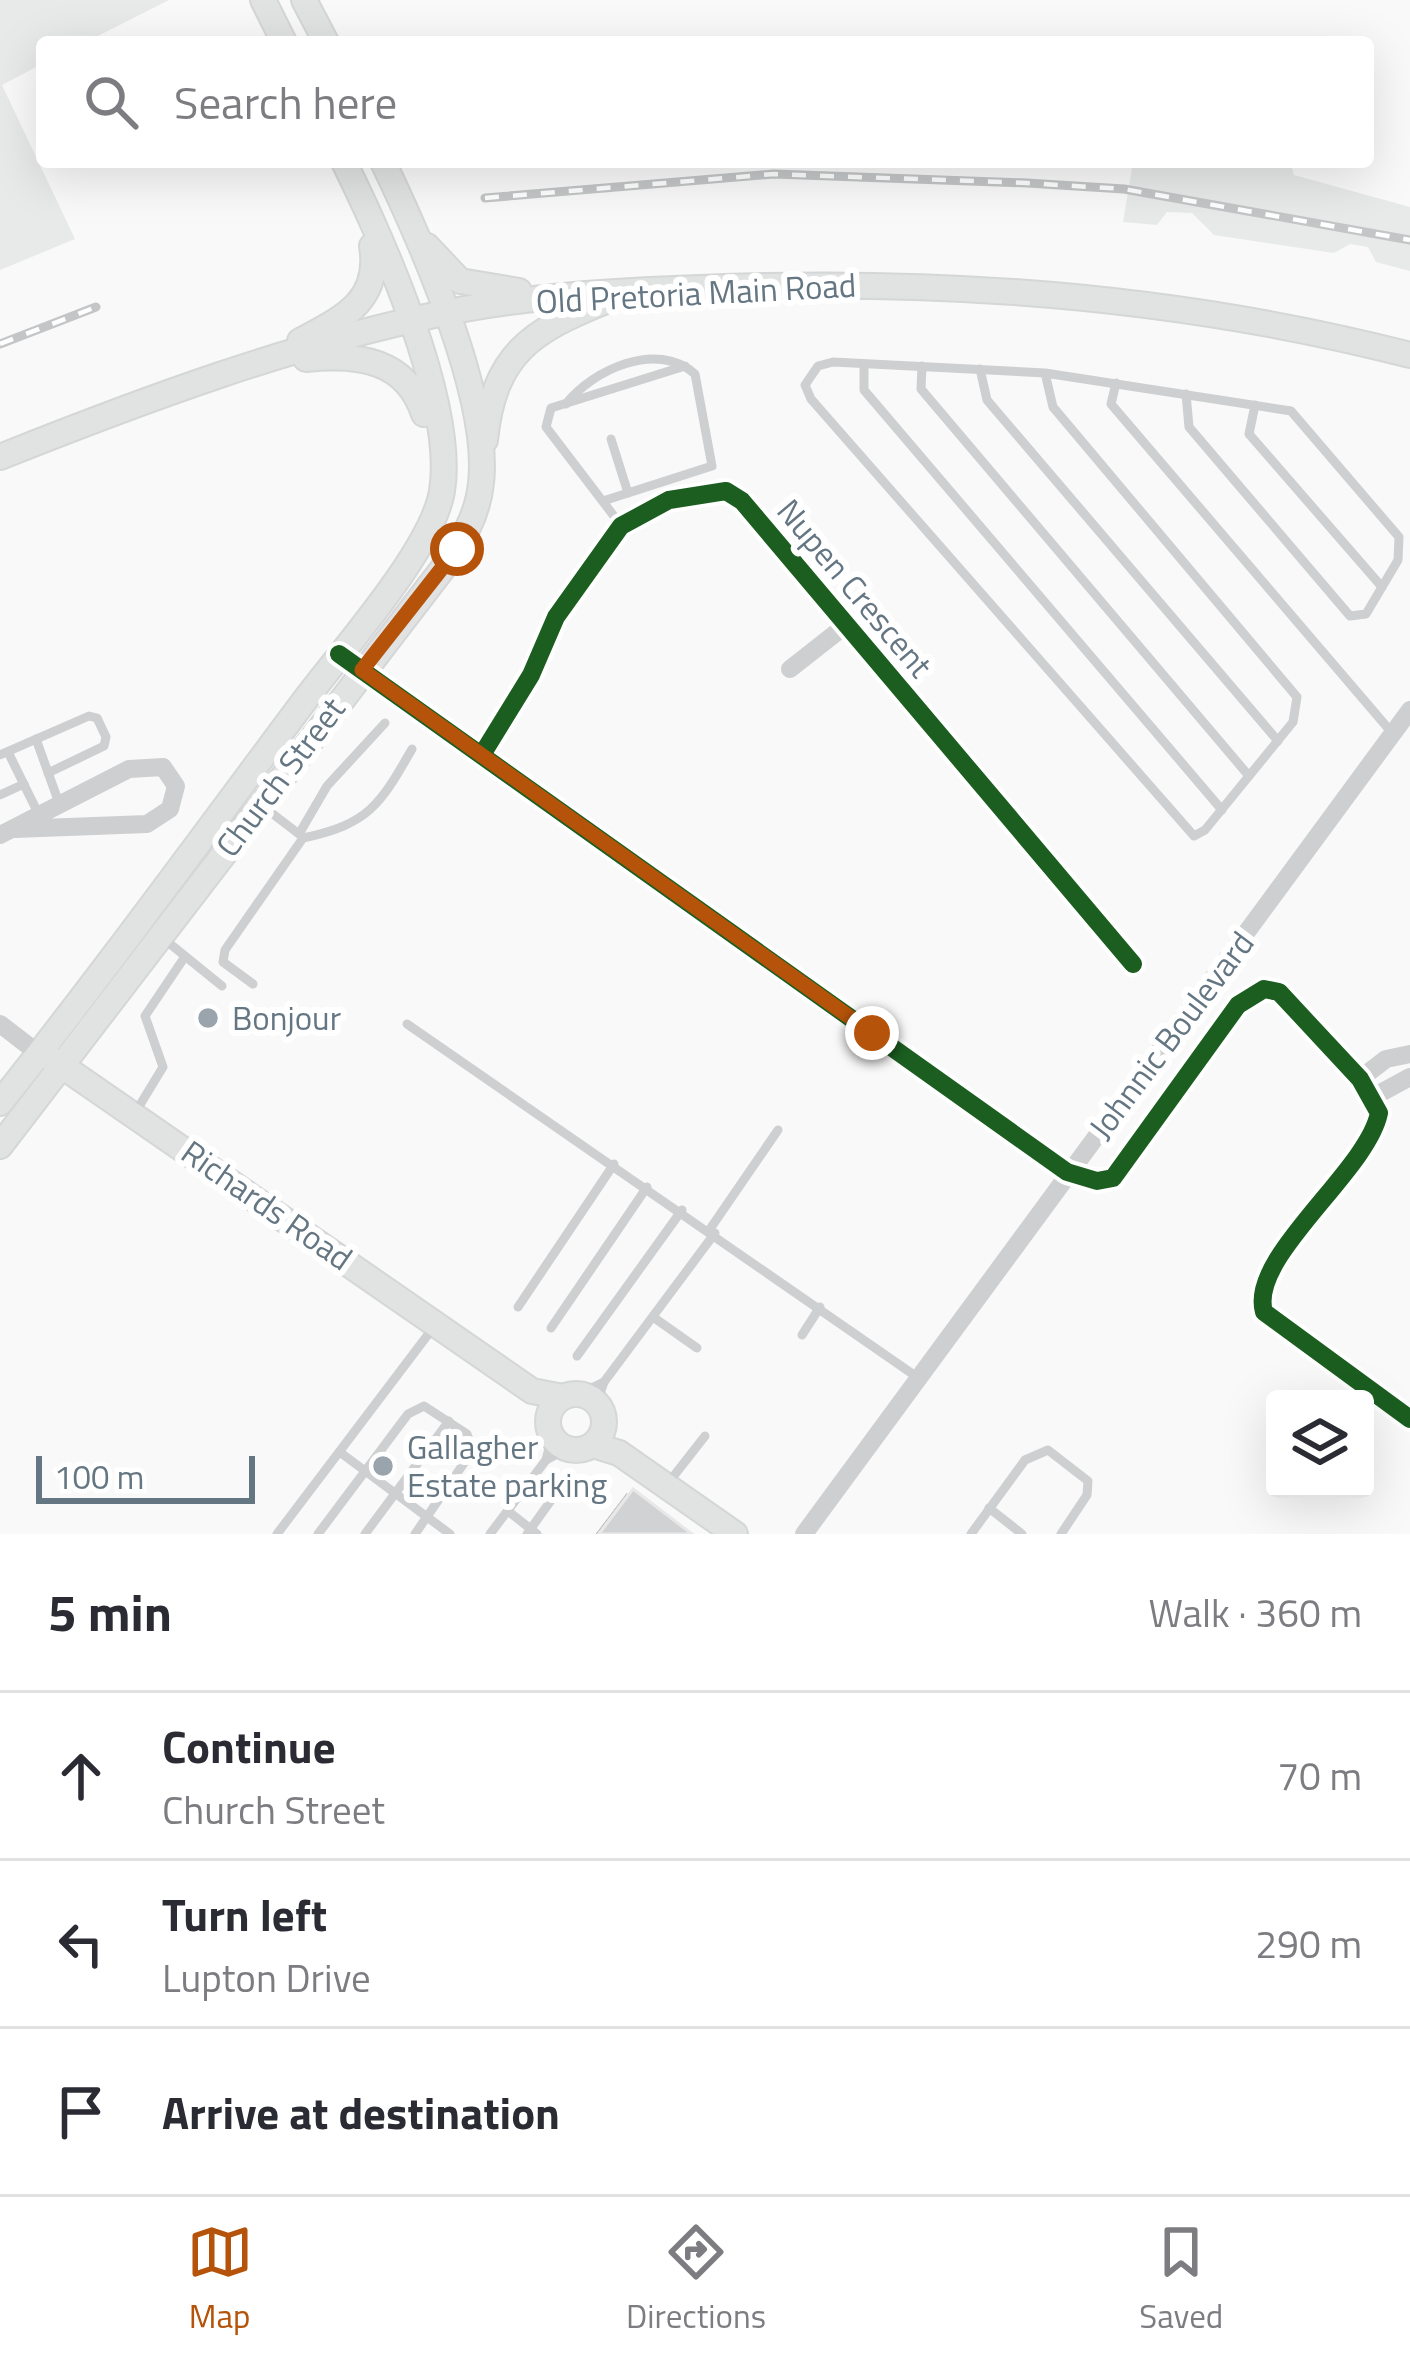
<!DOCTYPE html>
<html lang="en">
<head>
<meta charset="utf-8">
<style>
	body { margin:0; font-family:"Titillium Web",sans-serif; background:#f7f7f7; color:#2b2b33 }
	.controls { position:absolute; right:36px; bottom:36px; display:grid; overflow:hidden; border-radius:12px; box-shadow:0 12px 48px #0002 }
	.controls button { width:108px; height:108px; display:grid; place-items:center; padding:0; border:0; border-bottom:3px solid #e1e1e2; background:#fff; color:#2b2b33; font:60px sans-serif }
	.scale { position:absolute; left:36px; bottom:30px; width:219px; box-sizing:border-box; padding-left:12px; border:6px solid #657683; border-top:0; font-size:33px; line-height:42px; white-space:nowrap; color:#657683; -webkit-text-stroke:9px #fff; paint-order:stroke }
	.stop { position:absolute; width:36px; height:36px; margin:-27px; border:9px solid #b45309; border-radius:50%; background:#fff }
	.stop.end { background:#b45309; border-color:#fff; box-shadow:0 3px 12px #0008 }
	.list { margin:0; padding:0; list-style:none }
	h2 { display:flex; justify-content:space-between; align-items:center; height:156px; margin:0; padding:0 48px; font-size:51px }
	h2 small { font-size:39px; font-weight:400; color:#7c7c81 }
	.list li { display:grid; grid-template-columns:78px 1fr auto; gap:36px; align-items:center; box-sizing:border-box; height:168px; padding:0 48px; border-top:3px solid #e1e1e2 }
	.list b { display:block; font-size:45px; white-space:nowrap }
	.list p { margin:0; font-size:39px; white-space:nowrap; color:#7c7c81 }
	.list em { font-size:39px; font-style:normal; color:#7c7c81 }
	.icon { flex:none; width:66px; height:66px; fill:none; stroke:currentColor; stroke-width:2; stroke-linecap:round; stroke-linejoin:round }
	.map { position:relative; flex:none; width:1410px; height:1534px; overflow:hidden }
	.search { position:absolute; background:#fff; box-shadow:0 12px 48px #0002; left:36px; right:36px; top:36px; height:132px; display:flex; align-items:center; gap:30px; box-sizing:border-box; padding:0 42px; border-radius:12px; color:#7c7c81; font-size:45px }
	.sheet { height:660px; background:#fff }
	nav { display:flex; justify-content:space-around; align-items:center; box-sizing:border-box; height:168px; border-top:3px solid #e1e1e2; background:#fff; font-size:33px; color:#7c7c81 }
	nav a { display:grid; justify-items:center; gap:6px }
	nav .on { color:#b45309 }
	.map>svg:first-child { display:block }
</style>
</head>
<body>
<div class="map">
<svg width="1410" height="1534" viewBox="0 0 1410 1534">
	<defs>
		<filter id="shadow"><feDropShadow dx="-6" dy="6" stdDeviation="0" flood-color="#0004"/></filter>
	</defs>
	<rect width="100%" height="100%" fill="#f9f9f9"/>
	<g fill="#e8e9e9">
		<path d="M0 0H169L86 42H42V64L2 85 75 239 0 270Z"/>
		<path d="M1133 162H1283L1291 165 1294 175 1410 207V271L1376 262 1368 247 1350 244 1334 253 1214 235 1192 213 1167 212 1157 225 1123 222Z"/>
	</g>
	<path fill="#d0d2d3" stroke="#e8e8e8" stroke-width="3" filter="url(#shadow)" d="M633 1489 692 1534H599Z"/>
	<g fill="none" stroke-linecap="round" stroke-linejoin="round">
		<defs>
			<g id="secondary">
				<path d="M263 0 284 42"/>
				<path d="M304 0 326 42"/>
				<path d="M427 246 460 281 519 291"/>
				<path d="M300 341C343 318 381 301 372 246"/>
				<path d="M306 359C358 354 406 359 424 414"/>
				<path d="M485 440C494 354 531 331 606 301"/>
				<path d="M0 457C143 400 288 346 439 314 525 296 613 291 700 288 940 278 1177 295 1410 355"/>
				<path d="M52 1059 532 1391 563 1397"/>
				<path d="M0 1103C106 970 206 832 308 696 345 647 433 548 442 491 456 404 383 241 344 162"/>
				<path d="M0 1146 444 567C462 541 478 515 481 483 491 398 420 239 383 162"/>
				<circle cx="576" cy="1422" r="28"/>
				<path d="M593 1445 619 1453 735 1534"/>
			</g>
		</defs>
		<use href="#secondary" stroke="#d5d6d7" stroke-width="28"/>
		<g stroke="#cecfd0" stroke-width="9">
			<path d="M864 364V390L1222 810"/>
			<path d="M922 366 921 389 1249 776"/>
			<path d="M980 369 987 400 1278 741"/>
			<path d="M1045 373 1053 407 1297 697 1293 722 1205 830 1194 836 811 399 805 385 818 366 833 362 1045 373 1291 411 1399 537 1398 560 1366 614 1350 616 1189 427 1186 394"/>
			<path d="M1116 383 1111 404 1393 734"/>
			<path d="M566 404C592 370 657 340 695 374L712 466 603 501"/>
			<path d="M1255 405 1249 434 1382 587"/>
			<path d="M611 439 628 493"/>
			<path d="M620 524 546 427 551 408 685 366"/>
			<path d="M36 739 59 803"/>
			<path d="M8 752 38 813"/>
			<path d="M0 755 89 716 97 718 106 737 104 746 48 773"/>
			<path d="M0 795 24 784"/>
			<path d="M265 808 299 834"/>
			<path d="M299 834 327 786 385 723"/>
			<path d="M164 939 222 986"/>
			<path d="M253 984 223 962 225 950 303 838C369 824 380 805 412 749"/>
			<path d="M407 1024 917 1377"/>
			<path d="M135 1113 163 1067 145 1016 184 958"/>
			<path d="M710 1229 778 1130"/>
			<path d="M518 1307 614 1164"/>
			<path d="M653 1317 697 1348"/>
			<path d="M551 1328 647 1187"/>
			<path d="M802 1335 820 1307"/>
			<path d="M577 1356 682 1210"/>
			<path d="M581 1393 604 1382"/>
			<path d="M597 1402 604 1382 715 1233"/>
			<path d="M341 1453 450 1534"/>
			<path d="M546 1460 566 1449"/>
			<path d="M669 1482 705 1436"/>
			<path d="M989 1508 1022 1534"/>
			<path d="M508 1511 537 1534"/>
			<path d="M277 1534 433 1328"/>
			<path d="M318 1534 408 1414 424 1406 467 1434 473 1450 415 1534"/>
			<path d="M365 1534 449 1421"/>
			<path d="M490 1534 546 1460 552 1437"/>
			<path d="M527 1534 557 1492"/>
			<path d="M971 1534 1025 1460 1048 1450 1088 1481 1087 1495 1061 1534"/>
		</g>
		<g stroke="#cecfd0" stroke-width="18">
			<path d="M353 664 1067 1172 1097 1181 1113 1178 1238 1005 1264 989 1279 992 1360 1079 1379 1113C1367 1172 1248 1257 1264 1312L1410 1419"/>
			<path d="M790 669 846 625"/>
			<path d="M483 753 531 675 556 617 621 526 669 500 726 491 742 501 1133 964"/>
			<path d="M0 835 129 769 163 767 176 786 170 809 147 824 15 829"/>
			<path d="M0 1024 39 1054"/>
			<path d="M1360 1079 1386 1059 1410 1054"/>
			<path d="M1375 1096 1410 1077"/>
			<path d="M804 1534 1410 710"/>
		</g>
		<use href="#secondary" stroke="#e1e2e2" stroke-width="24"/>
		<defs>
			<g id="rail">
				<path d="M485 198 774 174 1027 183 1124 189 1410 240"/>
				<path d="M0 344 96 307"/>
			</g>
		</defs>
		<use href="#rail" stroke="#c3c5c6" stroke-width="9"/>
		<use href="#rail" stroke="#fff" stroke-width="4.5" stroke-dasharray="14" stroke-linecap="butt"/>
		<defs>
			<g id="cycleway">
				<path d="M339 654 1067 1172 1097 1181 1113 1178 1238 1005 1264 989 1279 992 1360 1079 1379 1113C1367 1172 1248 1257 1264 1312L1410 1419"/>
				<path d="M483 753 531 675 556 617 621 526 669 500 726 491 742 501 1133 964"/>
			</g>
		</defs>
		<use href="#cycleway" stroke="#fff" stroke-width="26"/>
		<use href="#cycleway" stroke="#1b5e20" stroke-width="18"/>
	</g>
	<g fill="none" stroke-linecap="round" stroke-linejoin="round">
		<path stroke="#b45309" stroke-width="15" d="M457 549 362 670 872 1033"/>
	</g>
	<g fill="#99a4ac" stroke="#fff" stroke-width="4.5">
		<circle cx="208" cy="1018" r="12"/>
		<circle cx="383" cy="1466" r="12"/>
	</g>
	<g text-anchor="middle" stroke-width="12" stroke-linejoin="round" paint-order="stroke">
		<g font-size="33" fill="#657683" stroke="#fff">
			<text transform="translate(696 293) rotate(-3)" y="12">Old Pretoria Main Road</text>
			<text transform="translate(855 588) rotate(50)" y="12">Nupen Crescent</text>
			<text transform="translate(280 777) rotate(-53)" y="12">Church Street</text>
			<text transform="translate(1171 1035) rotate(-53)" y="12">Johnnic Boulevard</text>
			<text transform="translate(267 1205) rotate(35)" y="12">Richards Road</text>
		</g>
		<g font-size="33" fill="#657683" stroke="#fff" text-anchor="start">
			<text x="232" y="1030">Bonjour</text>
			<text x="407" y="1459">Gallagher<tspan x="407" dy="38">Estate parking</tspan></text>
		</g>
	</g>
</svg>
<div class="controls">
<button><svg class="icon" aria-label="layers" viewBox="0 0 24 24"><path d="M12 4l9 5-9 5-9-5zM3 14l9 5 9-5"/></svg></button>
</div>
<div class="scale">100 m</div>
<div class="stop" style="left:457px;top:549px"></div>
<div class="stop end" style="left:872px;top:1033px"></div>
<div class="search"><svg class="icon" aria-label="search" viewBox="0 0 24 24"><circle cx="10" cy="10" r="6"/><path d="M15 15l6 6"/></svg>Search here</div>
</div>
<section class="sheet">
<h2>5 min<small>Walk · 360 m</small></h2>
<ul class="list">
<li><svg class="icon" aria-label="ahead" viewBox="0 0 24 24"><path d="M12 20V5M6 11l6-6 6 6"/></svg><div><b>Continue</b><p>Church Street</p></div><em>70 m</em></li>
<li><svg class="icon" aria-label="left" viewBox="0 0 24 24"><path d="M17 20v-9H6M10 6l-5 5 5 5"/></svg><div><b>Turn left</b><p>Lupton Drive</p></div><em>290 m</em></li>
<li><svg class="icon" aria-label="arrive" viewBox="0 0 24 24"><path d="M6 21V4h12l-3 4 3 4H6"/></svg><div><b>Arrive at destination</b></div></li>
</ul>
</section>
<nav>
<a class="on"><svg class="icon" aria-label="map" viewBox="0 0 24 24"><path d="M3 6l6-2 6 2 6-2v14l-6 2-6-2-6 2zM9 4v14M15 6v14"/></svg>Map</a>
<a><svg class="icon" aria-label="directions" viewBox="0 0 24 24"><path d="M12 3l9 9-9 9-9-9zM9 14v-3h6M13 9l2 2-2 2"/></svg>Directions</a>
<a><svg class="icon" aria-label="saved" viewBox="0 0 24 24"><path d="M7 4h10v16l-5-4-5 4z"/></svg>Saved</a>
</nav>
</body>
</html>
